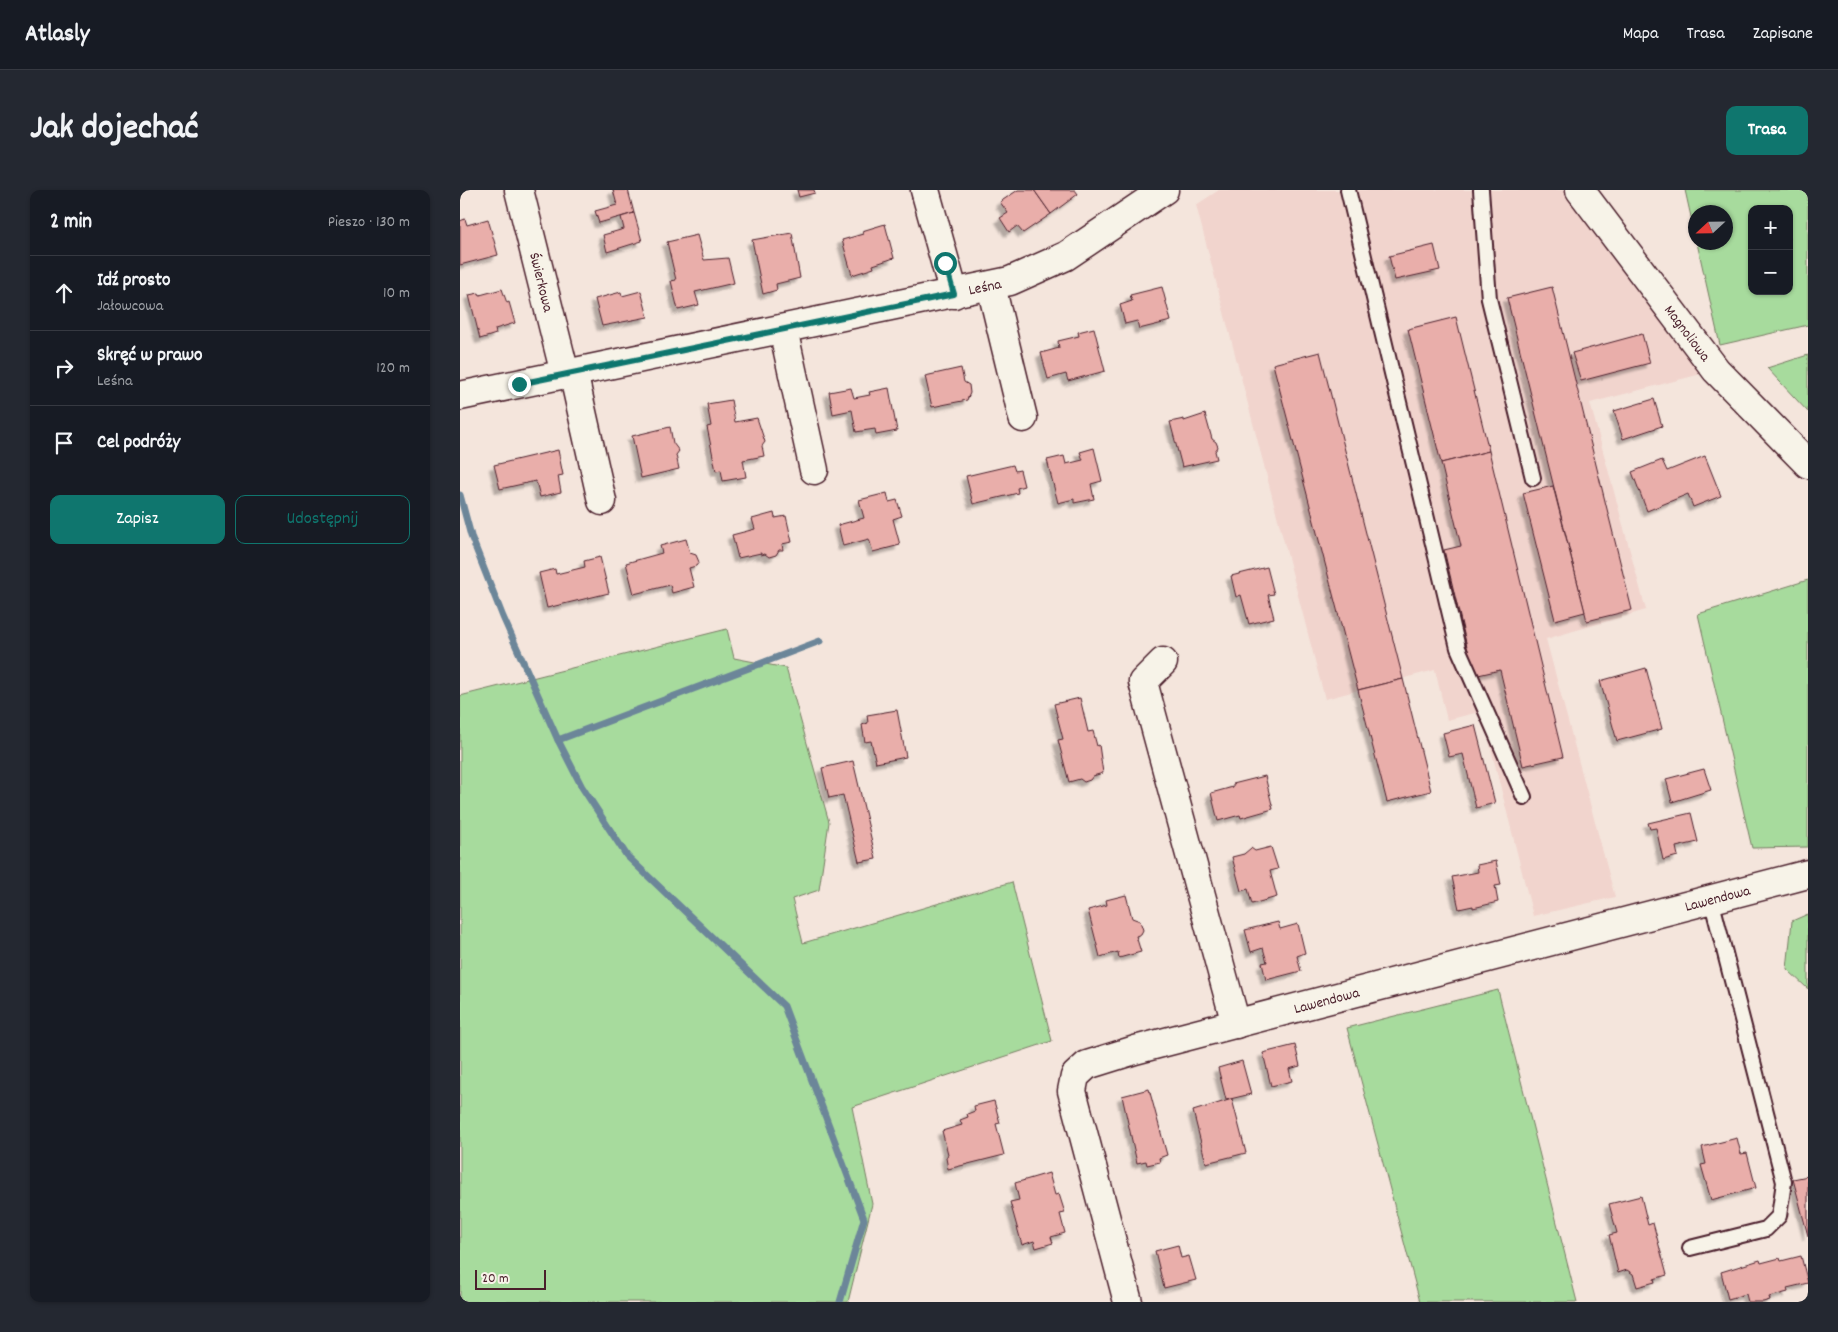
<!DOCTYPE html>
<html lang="pl">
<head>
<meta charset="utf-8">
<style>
	body { margin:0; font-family:Dekko,sans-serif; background:#242831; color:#f1f3f6 }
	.controls { position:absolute; right:15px; top:15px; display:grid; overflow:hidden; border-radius:10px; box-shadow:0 1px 4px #0004 }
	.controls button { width:45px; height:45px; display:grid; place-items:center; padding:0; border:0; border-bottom:1px solid #363941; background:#171b24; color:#f1f3f6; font:25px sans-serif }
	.compass { position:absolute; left:1228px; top:15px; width:45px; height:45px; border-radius:50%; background:#171b24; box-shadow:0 1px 4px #0004; rotate:248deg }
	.scale { position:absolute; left:15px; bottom:12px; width:71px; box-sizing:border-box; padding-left:5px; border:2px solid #4a1f2b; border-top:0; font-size:14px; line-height:18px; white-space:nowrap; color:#4a1f2b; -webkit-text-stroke:4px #f7f3e8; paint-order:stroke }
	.stop { position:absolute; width:15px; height:15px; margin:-11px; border:4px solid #0f766e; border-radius:50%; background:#fff }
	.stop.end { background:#0f766e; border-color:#fff; box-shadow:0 1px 5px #0008 }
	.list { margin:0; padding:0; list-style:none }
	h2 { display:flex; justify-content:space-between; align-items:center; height:65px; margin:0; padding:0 20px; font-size:21px }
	h2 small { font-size:16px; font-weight:400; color:#9ea1a6 }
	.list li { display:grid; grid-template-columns:32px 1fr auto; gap:15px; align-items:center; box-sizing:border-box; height:75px; padding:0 20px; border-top:1px solid #363941 }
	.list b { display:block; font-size:19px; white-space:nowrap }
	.list p { margin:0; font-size:16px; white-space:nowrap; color:#9ea1a6 }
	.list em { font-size:16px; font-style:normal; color:#9ea1a6 }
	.actions { display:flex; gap:10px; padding:15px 20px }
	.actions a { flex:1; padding:11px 0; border:1px solid #0f766e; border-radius:10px; text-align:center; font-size:18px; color:#0f766e }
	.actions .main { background:#0f766e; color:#fff }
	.icon { flex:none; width:28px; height:28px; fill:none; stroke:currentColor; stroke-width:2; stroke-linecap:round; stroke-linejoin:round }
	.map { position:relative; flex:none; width:1348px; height:1112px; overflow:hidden; border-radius:10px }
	header { display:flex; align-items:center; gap:30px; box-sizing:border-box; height:70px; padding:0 25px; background:#171b24; border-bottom:1px solid #363941 }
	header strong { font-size:24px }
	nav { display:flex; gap:28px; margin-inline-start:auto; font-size:18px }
	.intro { display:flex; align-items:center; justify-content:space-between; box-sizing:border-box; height:120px; padding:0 30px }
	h1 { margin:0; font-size:35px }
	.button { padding:12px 22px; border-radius:10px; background:#0f766e; color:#fff; font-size:18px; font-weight:700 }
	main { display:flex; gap:30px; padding:0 30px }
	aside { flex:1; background:#171b24; border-radius:10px; box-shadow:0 1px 4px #0004 }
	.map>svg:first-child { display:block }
</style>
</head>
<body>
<header>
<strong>Atlasly</strong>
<nav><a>Mapa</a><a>Trasa</a><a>Zapisane</a></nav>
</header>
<div class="intro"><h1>Jak dojechać</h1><a class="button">Trasa</a></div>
<main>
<aside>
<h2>2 min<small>Pieszo · 130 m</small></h2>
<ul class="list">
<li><svg class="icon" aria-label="ahead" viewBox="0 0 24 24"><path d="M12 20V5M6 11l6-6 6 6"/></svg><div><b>Idź prosto</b><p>Jałowcowa</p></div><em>10 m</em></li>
<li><svg class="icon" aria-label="right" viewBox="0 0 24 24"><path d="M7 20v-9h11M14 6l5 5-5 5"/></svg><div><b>Skręć w prawo</b><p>Leśna</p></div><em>120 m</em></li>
<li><svg class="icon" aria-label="arrive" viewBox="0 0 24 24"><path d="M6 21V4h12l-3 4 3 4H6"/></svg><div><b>Cel podróży</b></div></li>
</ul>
<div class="actions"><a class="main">Zapisz</a><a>Udostępnij</a></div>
</aside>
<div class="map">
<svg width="1348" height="1112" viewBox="0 0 1348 1112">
	<defs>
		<filter id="shadow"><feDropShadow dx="-4.5" dy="4.5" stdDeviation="1" flood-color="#0004"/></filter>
	</defs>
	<rect width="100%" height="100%" fill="#f4e5dc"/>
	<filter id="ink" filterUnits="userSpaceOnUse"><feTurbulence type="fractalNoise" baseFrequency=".02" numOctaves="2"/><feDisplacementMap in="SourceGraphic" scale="10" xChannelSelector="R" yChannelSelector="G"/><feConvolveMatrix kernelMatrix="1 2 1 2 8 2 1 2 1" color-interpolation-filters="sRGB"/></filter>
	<g filter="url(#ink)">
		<path fill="#f1d4cd" d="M759 0H1111L1241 184 1130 213 1186 420 1086 449 1155 707 1073 726 1023 527 1015 523 987 530 975 480 865 509 736 15Z"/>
		<g fill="#a7db9d" stroke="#787d64" fill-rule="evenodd">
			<path d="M1225 0H1348V135L1260 155 1237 53 1266 52V22H1236L1235 45ZM1292 19H1329V101H1292Z"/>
			<path d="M1348 165V222L1307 178Z"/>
			<path d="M1348 390V657L1292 658 1238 424Z"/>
			<path d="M267 439 274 468 326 478 369 632 359 700 332 709 343 753 552 692 592 851 392 917 412 1014 388 1112H0V506Z"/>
			<path d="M1348 724V799L1327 779 1332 731Z"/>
			<path d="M1038 800 1117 1112H960L887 838Z"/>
		</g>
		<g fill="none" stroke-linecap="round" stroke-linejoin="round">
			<g stroke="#6c8699" stroke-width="7">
				<path d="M0 305 11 346 43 427 98 550 122 597 167 666 324 816 404 1029 380 1112"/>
				<path d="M98 550 360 451"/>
			</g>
		</g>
		<g fill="#e9aeaa" stroke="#4a1f2b" filter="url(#shadow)">
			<path d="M153 0H168L174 23 139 33 135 21 157 15Z"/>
			<path d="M337 0H354L355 3 339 7Z"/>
			<path d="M558 0H574L591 24 563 43 557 36 549 42 540 28 548 23 540 12Z"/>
			<path d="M574 0H615L618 4 591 24Z"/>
			<path d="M174 23 182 51 147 62 143 45 164 39 161 27Z"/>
			<path d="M5 29 7 35 28 29 38 65 0 75V31Z"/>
			<path d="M425 34 434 68 413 75 414 78 392 85 382 50 403 44 402 41Z"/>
			<path d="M332 43 340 88 316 94 317 100 303 104 292 50Z"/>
			<path d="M237 45 244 70 268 68 274 93 235 102 239 115 218 120 211 91 216 90 207 52Z"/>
			<path d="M974 55 980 80 935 90 929 66Z"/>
			<path d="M702 97 711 131 679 139 677 131 665 134 660 115 672 111 670 105Z"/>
			<path d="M1092 97 1172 420 1127 431 1047 108Z"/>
			<path d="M42 99 47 113 49 112 55 133 35 139 36 144 20 149 9 105 19 103 20 105Z"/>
			<path d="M181 101 188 127 142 136 135 109 161 102 162 106Z"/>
			<path d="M996 127 1029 261 981 273 948 139Z"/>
			<path d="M634 138 645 181 608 191 606 184 588 189 581 163 599 158 598 151 619 146 618 142Z"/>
			<path d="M1182 144 1190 173 1121 191 1112 163Z"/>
			<path d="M860 162 943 489 898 500 813 174Z"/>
			<path d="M501 178 504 192 509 195 510 203 507 210 472 217 465 186Z"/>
			<path d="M391 198 394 208 410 205 409 202 429 198 437 241 416 245 415 239 396 242 392 220 373 224 369 202Z"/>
			<path d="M1194 209 1202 236 1163 249 1154 221Z"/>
			<path d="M271 210 275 232 297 228 305 252 302 256 304 266 283 270 286 287 263 291 261 280 256 281 247 237 251 236 247 214Z"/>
			<path d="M745 224 752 249 756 252 758 257 755 261 757 269 722 277 710 232 724 229V231Z"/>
			<path d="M210 237 213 253 219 261 216 265 219 279 181 288 172 246Z"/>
			<path d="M634 258 642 291 631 294 634 309 614 313V309L598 313 587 270 604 266 606 274 623 270 620 262Z"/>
			<path d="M98 260 103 285 98 286 101 302 80 307 76 291 40 299 34 275Z"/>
			<path d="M1029 261 1103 567 1063 576 1040 480 1014 486 984 360 1001 356 981 273Z"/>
			<path d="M1245 266 1261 306 1233 317 1228 304 1187 321 1172 282 1202 270 1207 281Z"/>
			<path d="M553 275 555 281 560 280 564 296 557 298 558 303 513 314 506 286Z"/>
			<path d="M1093 296 1125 422 1095 430 1063 303Z"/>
			<path d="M427 303 429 312 437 310 442 326 433 329 440 355 413 362 409 349 383 356 378 335 404 328 399 310Z"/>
			<path d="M314 323 315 328 326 326 332 352 322 354 323 360H319L316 365 309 367 305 364 301 365V363L278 368 272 345 295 339 292 329Z"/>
			<path d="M226 349 230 363 236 365 239 372 236 376 229 378 234 397 212 403 210 395 174 404 166 373 202 363 200 356Z"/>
			<path d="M140 367 149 403 87 418 79 383 95 379 96 384 125 377 124 371Z"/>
			<path d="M807 377 814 404 808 405 814 428 789 434 781 405 776 407 771 386Z"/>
			<path d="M1186 478 1202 539 1157 551 1140 491Z"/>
			<path d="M943 489 971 601 927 612 898 500Z"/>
			<path d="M620 508 628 542 633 541 637 556 639 555 643 583 633 586 630 590 624 592 620 589 609 592 598 550 603 549 594 514Z"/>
			<path d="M437 520 446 567 416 573 411 551 405 552 402 535 408 533 407 525Z"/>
			<path d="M1015 535 1035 613 1016 618 1003 564 989 567 983 543Z"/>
			<path d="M393 571 416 669 399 672 383 605 369 608 362 578Z"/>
			<path d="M1244 579 1251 600 1212 612 1206 589Z"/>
			<path d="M805 586 813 619 781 628 780 625 758 631 751 603 773 597V594Z"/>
			<path d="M1231 623 1238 652 1216 657 1218 666 1203 670 1196 638 1190 639 1188 633Z"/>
			<path d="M811 657 818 679 810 681 817 707 792 714 788 699 781 701 772 667 784 664 791 658 795 661Z"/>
			<path d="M1036 671 1041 695 1035 696 1038 712 1013 718V716L999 719 992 687 1018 682 1017 675Z"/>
			<path d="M666 705 672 728 680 731 683 740 681 744 676 746 681 762 659 768 658 762 640 767 628 720 647 715 646 710Z"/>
			<path d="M818 732 820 739 838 734 845 763 837 766 841 781 806 790 802 773 807 772 803 758 791 762 785 740Z"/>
			<path d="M835 855 840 876 829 879 832 891 811 896 803 863Z"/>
			<path d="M782 871 791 904 766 910 758 878Z"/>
			<path d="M689 899 707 965 699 968 700 972 687 975 686 971 677 973 662 906Z"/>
			<path d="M772 909 786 963 746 973 733 921Z"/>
			<path d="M534 911 540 933 536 934 544 965 488 979 486 968 488 964 482 941 502 935 500 930 508 927 507 924 515 921 514 916Z"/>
			<path d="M1277 948 1281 964 1287 963 1296 998 1251 1010 1241 975 1246 974 1242 957Z"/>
			<path d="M589 983 595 1005 599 1004 605 1023 600 1024 605 1043 591 1047 593 1053 576 1058 574 1051 562 1055 550 1012 559 1010 555 993Z"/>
			<path d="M1348 986V1046L1333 989Z"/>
			<path d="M1181 1006 1188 1035 1193 1033 1207 1085 1194 1089 1195 1092 1177 1097 1173 1084 1167 1080 1158 1083 1149 1045 1157 1043 1149 1014Z"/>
			<path d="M718 1055 721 1068 729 1066 736 1090 704 1098 695 1061Z"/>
			<path d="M1341 1066 1348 1093 1327 1098 1328 1102 1309 1107 1310 1110 1303 1112H1288L1286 1104 1268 1109 1261 1082 1300 1070 1301 1073 1320 1068 1321 1071Z"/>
		</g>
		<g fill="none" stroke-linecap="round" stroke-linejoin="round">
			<defs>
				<g id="lane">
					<path d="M888 0 998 458 1064 607"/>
					<path d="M1021 0 1029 109 1073 288"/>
					<path d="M1230 1058 1306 1039 1319 1026 1324 992 1251 709"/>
				</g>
				<g id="street">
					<path id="s1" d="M59 0 105 184"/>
					<path d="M465 0 494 104"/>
					<path id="s2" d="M1120 0 1256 180 1348 274"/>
					<path d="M531 96 563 228"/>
					<path d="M323 139 354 280"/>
					<path d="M113 182 142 311"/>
					<path id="s3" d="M0 206 550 91 606 66 704 0"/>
					<path d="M703 472 683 492 776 834"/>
					<path id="s4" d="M668 1112 612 901 615 886 627 875 675 860 1348 684"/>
				</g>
			</defs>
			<use href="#lane" stroke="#4a1f2b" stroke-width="18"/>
			<use href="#street" stroke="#4a1f2b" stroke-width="31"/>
			<use href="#lane" stroke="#f7f3e8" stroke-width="14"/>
			<use href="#street" stroke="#f7f3e8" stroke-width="28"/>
		</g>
	</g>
	<g fill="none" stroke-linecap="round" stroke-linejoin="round" filter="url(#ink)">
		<path stroke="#0f766e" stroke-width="6" d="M59 194 494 104 485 73"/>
	</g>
	<g text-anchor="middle" stroke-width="5" stroke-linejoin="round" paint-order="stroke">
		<g font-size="15" fill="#4a1f2b" stroke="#f7f3e8">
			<text dy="5" stroke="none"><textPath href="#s1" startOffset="95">Świerkowa</textPath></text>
			<text dy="5" stroke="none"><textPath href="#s3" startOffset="536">Leśna</textPath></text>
			<text dy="5" stroke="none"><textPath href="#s2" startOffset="179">Magnoliowa</textPath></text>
			<text dy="5" stroke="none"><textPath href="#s4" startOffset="902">Lawendowa</textPath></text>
			<text dy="5" stroke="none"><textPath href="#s4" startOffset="498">Lawendowa</textPath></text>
		</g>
	</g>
</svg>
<div class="controls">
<button>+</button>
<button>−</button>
</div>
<svg class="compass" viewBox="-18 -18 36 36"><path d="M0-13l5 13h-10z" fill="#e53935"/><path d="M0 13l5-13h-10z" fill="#9ea1a6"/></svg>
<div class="scale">20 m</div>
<div class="stop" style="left:485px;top:73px"></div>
<div class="stop end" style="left:59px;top:194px"></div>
</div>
</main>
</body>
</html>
